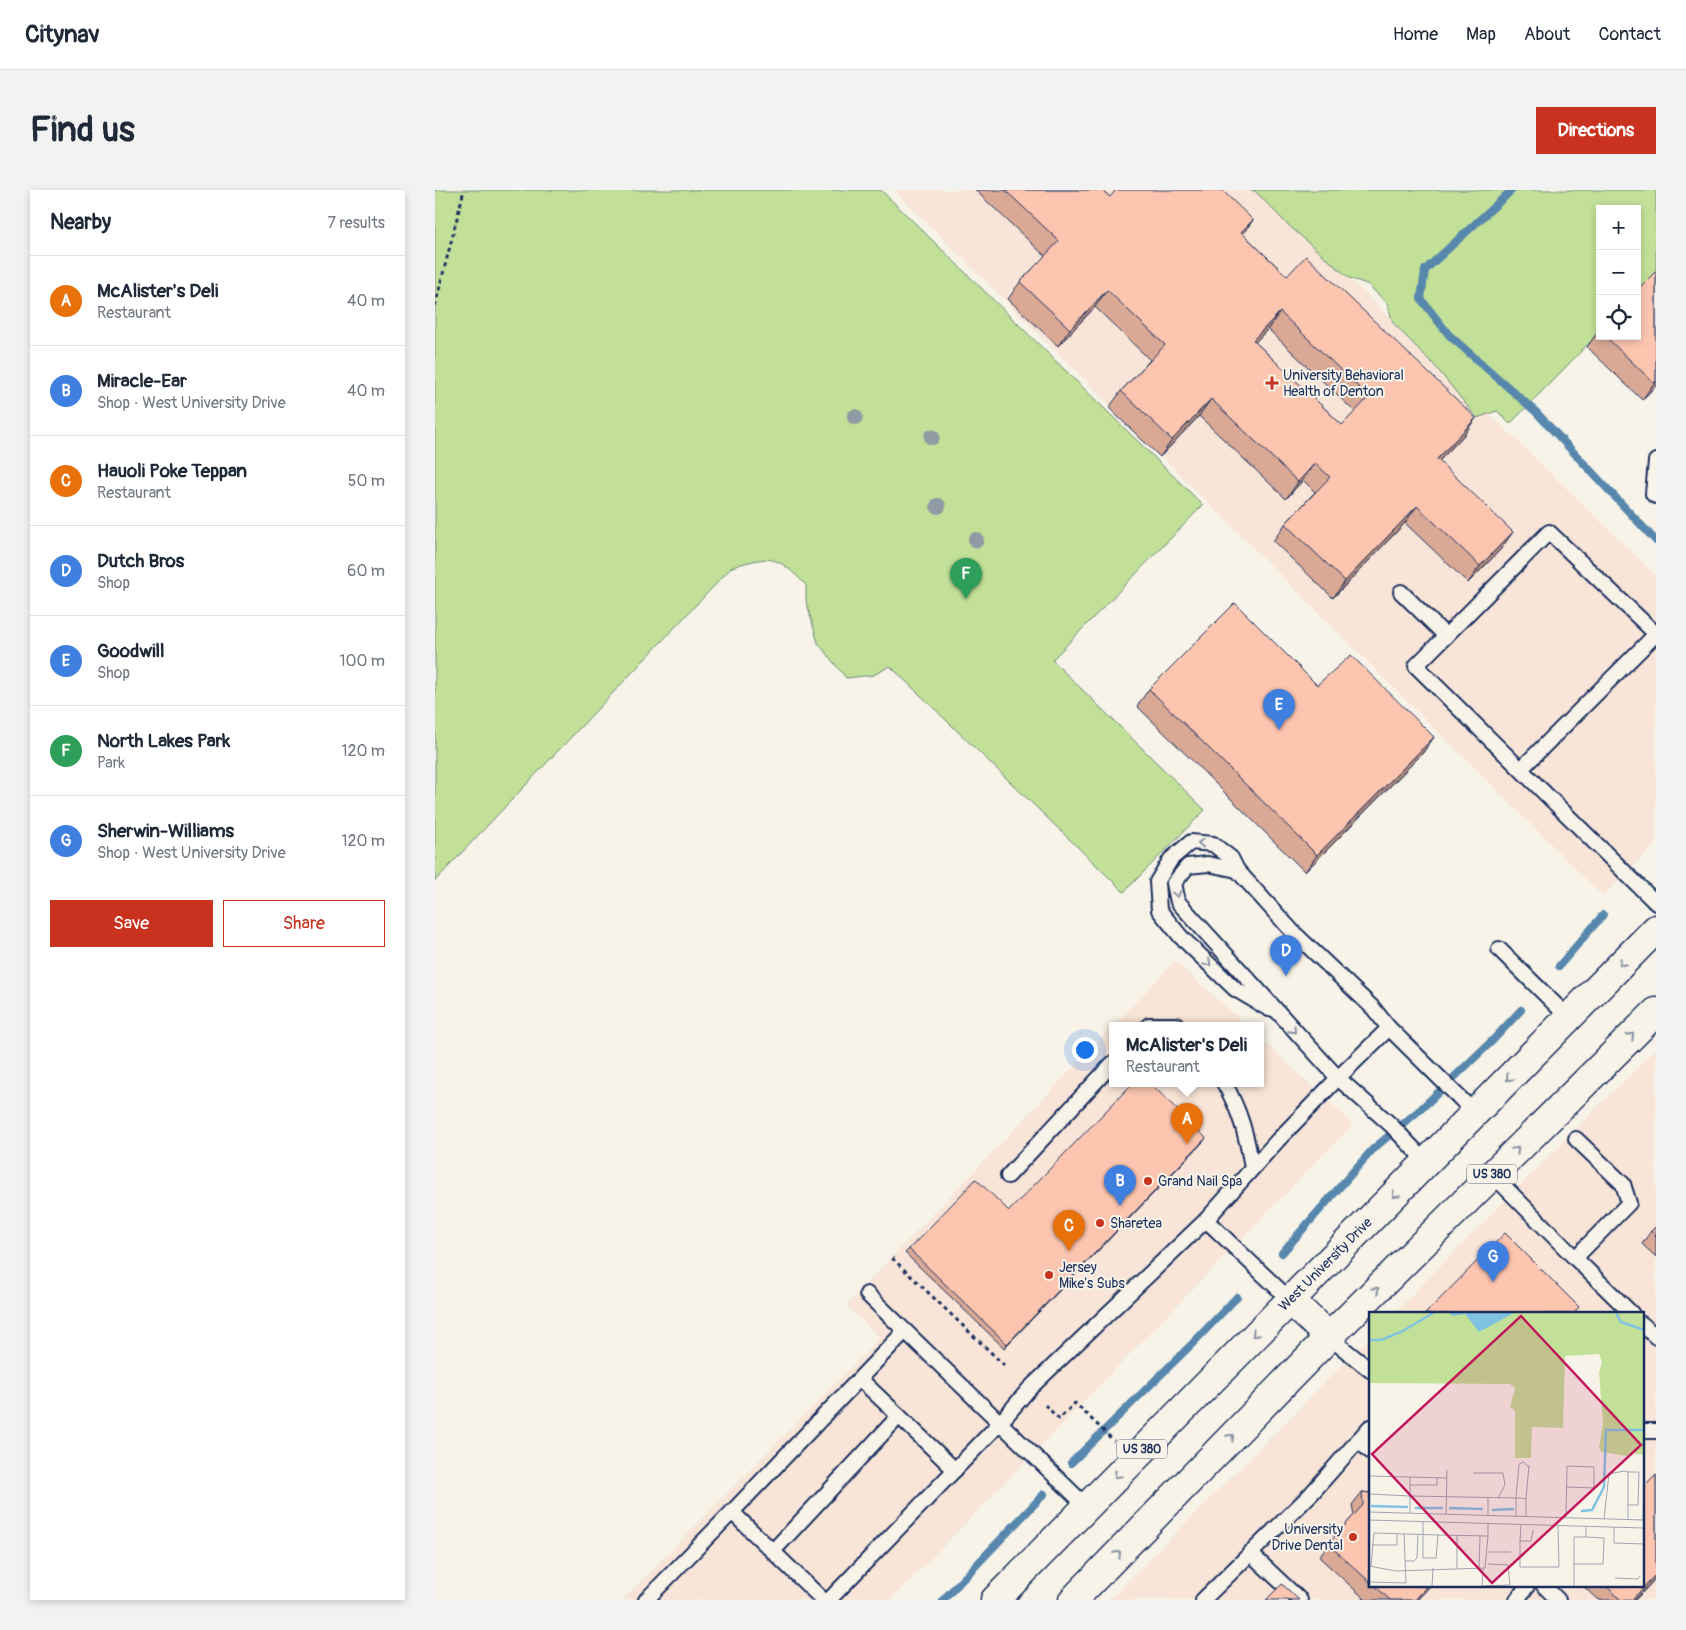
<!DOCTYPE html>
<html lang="en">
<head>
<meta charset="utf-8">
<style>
	body { margin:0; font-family:Pangolin,sans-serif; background:#f2f2f3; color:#1f2937 }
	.controls { position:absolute; right:15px; top:15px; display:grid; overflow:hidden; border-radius:0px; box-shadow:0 2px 8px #0003 }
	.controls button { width:45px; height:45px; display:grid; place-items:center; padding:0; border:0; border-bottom:1px solid #e0e1e3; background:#fff; color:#1f2937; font:25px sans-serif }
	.you { position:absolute; left:649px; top:859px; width:18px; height:18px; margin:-12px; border:4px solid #fff; border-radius:50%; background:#1a73e8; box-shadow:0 0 0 8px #1a73e833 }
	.badge { display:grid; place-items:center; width:32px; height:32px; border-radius:50%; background:#c8321e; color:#fff; font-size:16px; font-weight:700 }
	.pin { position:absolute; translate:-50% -41px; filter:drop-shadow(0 1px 2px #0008) }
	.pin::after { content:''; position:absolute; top:26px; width:18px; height:15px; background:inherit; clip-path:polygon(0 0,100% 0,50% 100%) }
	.popup { position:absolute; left:674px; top:832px; width:155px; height:65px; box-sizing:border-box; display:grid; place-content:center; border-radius:0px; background:#fff; filter:drop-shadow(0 1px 4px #0005); font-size:16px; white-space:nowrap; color:#747a83 }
	.popup b { font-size:19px; color:#1f2937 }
	.popup::after { content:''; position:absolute; left:50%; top:100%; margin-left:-10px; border:10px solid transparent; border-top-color:#fff }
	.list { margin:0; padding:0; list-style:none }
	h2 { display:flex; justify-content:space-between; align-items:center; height:65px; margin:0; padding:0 20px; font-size:21px }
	h2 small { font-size:16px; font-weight:400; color:#747a83 }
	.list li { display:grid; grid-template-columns:32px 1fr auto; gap:15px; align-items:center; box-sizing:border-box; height:90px; padding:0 20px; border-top:1px solid #e0e1e3 }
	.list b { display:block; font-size:19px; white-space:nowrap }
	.list p { margin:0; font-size:16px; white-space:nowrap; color:#747a83 }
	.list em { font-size:16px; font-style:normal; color:#747a83 }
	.actions { display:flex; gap:10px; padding:15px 20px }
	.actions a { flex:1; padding:11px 0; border:1px solid #c8321e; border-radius:0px; text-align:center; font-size:18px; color:#c8321e }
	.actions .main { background:#c8321e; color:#fff }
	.icon { flex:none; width:28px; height:28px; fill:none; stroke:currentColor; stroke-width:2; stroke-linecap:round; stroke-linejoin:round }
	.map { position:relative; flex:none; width:1221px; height:1410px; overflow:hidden; border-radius:0px }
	header { display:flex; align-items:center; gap:30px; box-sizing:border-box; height:70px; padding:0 25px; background:#fff; border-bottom:1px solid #e0e1e3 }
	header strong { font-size:24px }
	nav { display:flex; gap:28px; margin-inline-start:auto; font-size:18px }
	.intro { display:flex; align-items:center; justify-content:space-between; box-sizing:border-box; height:120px; padding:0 30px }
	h1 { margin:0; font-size:35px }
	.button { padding:12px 22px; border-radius:0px; background:#c8321e; color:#fff; font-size:18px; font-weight:700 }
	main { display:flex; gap:30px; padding:0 30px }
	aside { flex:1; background:#fff; border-radius:0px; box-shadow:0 2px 8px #0003 }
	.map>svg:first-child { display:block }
</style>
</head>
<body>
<header>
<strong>Citynav</strong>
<nav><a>Home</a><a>Map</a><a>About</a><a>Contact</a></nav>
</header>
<div class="intro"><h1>Find us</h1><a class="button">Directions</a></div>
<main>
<aside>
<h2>Nearby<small>7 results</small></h2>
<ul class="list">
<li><span class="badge" style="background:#e8710a">A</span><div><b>McAlister's Deli</b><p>Restaurant</p></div><em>40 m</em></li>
<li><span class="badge" style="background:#3f7fe0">B</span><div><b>Miracle-Ear</b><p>Shop · West University Drive</p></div><em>40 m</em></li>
<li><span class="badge" style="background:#e8710a">C</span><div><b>Hauoli Poke Teppan</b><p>Restaurant</p></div><em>50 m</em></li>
<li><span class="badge" style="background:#3f7fe0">D</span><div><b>Dutch Bros</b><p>Shop</p></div><em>60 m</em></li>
<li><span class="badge" style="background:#3f7fe0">E</span><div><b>Goodwill</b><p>Shop</p></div><em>100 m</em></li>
<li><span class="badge" style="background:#2e9e5b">F</span><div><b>North Lakes Park</b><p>Park</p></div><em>120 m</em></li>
<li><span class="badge" style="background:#3f7fe0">G</span><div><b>Sherwin-Williams</b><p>Shop · West University Drive</p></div><em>120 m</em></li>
</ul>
<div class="actions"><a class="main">Save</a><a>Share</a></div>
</aside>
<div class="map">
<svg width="1221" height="1410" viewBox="0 0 1221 1410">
	<rect width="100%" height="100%" fill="#f7f3e8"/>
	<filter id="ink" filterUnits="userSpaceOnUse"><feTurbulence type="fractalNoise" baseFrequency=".02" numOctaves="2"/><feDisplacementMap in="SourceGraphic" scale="10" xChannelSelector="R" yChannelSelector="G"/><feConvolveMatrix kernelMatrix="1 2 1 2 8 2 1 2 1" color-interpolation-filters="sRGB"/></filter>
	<g filter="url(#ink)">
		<g fill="#f8e5d7">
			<path d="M459 0H823L1221 385V654L1168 706Z"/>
			<path d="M740 771 811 835H679Z"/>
			<path d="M678 836V893H826V849L918 934 456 1410H187L445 1148 411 1115Z"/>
			<path d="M1221 858V1410H674L935 1147V1396H1207V1124H958Z"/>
		</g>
		<g fill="#c2e098" stroke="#6e887b">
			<path d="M0 0H446L768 315 617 470 770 620 689 702 455 476 439 485 411 488 383 453 371 411V395C342 366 338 364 297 377L0 691Z"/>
			<path d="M816 0H1221V85L1202 132V19H1165V146H1161L1075 234 1062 221 1042 228 1000 176 958 133 952 113 932 94 914 88 851 33 820 1Z"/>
		</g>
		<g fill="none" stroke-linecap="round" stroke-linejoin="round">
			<g stroke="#5887ad" stroke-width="8">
				<path d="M1077 0 990 80 986 109 1014 145 1101 222 1221 351"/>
				<path d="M1124 776 1168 725"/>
				<path d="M847 1063 938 959 987 918 1058 850 1086 820"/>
				<path d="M636 1273 758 1153 802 1107"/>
				<path d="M508 1410 609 1304"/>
			</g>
			<defs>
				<g id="lane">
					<path d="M1221 271 1218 304 1221 306"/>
					<path d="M966 402 1011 446"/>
					<path d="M1086 579 1221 444 1114 342 981 476 1221 713"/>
					<path d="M1064 759 1133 827"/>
					<path d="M834 819 800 799 746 747 724 720 722 692 736 669 756 652 778 654 796 668 802 680 857 741 938 818 954 838"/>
					<path d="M714 835H742"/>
					<path d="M789 893C805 920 812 947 817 978"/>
					<path d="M1141 949 1188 994 1194 1013 1140 1068 1197 1124"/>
					<path d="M992 973 956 935 903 888 954 838 1040 923"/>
					<path d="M1057 984 1140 1068"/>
					<path d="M573 986 678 873"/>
					<path d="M771 1030 855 1110"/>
					<path d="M432 1104 651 1316"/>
					<path d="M1207 1134 1221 1147"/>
					<path d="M894 1147 935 1180"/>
					<path d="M464 1226 520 1280"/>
					<path d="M1207 1241H1221"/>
					<path d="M923 1250 935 1261"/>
					<path d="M297 1322 470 1141"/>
					<path d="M338 1361 464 1226 425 1189"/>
					<path d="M815 1363 865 1410"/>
					<path d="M1109 1396 1123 1410"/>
					<path d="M211 1410 297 1322 388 1410"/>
					<path d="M394 1410 565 1233 594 1199 771 1030 843 950 903 888 743 712 739 693 753 676 773 674 802 680"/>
					<path d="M768 1410 876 1304 935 1237"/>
					<path d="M1082 1410 1092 1396"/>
				</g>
				<g id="primary">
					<path d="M855 1110 894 1147"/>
					<path d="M560 1410 1221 739"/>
					<path d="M638 1410 894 1147 1221 822"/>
				</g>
			</defs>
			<use href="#lane" stroke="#1b2f5e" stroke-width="18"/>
			<use href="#primary" stroke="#1b2f5e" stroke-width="31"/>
			<g stroke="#1b2f5e" stroke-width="3" stroke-dasharray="4 4" stroke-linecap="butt">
				<path d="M0 116 29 0"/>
				<path d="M457 1068 569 1175"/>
				<path d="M610 1215 624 1229 640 1213 679 1251"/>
			</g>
			<use href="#lane" stroke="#f7f3e8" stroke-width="14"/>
			<use href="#primary" stroke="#f7f3e8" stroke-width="28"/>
		</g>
		<g fill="#909aa3">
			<circle cx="420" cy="227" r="8"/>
			<circle cx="497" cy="247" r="8"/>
			<circle cx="503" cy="316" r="8"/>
			<circle cx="541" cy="350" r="8"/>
		</g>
		<g fill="#d9a996" stroke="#1b2f5e" fill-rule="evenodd">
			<path d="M540 0H667L675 7 818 30 808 44 852 86 1029 245 1004 271 1066 359 1033 393 970 333 898 408 838 351 850 334 880 302 868 290 851 309 764 226 725 267 674 218 686 201 715 170 660 117 623 156 573 109 585 92 610 66ZM833 139 920 222 907 235 820 152Z"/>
			<path d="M1221 81V196L1207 210 1152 157 1165 139V146H1202Z"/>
			<path d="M882 495 999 547 987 564 870 682 702 516 714 499Z"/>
			<path d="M768 952 569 1158 470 1063 474 1059 574 1021Z"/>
			<path d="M1221 1037V1067L1207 1054 1216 1041Z"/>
			<path d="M1221 1285V1388L1200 1410H1163L1148 1396H1207Z"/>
			<path d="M927 1302 935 1303V1396H995L982 1410H931L884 1367 893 1354 919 1325 917 1315Z"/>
		</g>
		<g fill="#b08a7a" stroke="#1b2f5e">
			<path d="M818 30 806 47V42Z"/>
			<path d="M672 100 660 117 623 156 635 139Z"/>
			<path d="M845 122 833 139 806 167 818 150Z"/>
			<path d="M1221 191V196L1207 210 1219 193Z"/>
			<path d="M776 209 764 226 725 267 737 250Z"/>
			<path d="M1041 228 1029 245 990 286 1002 269Z"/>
			<path d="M880 273 868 290 851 309 863 292Z"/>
			<path d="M982 316 970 333 898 408 910 391Z"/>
			<path d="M1078 342 1066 359 1033 393 1045 376Z"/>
			<path d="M999 547 987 564 870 682 882 665Z"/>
			<path d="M771 948 768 952 569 1158 572 1154Z"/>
			<path d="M1221 1384V1388L1200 1410H1197Z"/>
			<path d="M992 1396H995L982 1410H980Z"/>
		</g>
		<g fill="#fcc5af" stroke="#1b2f5e" fill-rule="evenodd">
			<path d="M570 0H667L675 7 681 0H787L818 30 806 42 852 86 871 66 1041 228 1002 269 1078 342 1045 376 982 316 910 391 850 334 895 287 880 273 863 292 776 209 737 250 686 201 730 155 672 100 635 139 585 92 624 51ZM845 122 934 207 907 235 818 150Z"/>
			<path d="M1221 81V191L1219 193 1170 146H1202V100Z"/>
			<path d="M800 413 882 495 916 465 999 547 882 665 714 499Z"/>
			<path d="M698 893H715L771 948 572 1154 474 1059 541 989 574 1021Z"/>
			<path d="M1221 1037V1046L1216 1041Z"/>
			<path d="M1070 1043 1144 1117 1138 1124H990Z"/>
			<path d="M1221 1285V1384L1197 1410H1186L1171 1396H1207V1299Z"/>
			<path d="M927 1302 935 1303V1392L893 1354 928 1315Z"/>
			<path d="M847 1394 864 1410H831Z"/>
			<path d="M940 1396H992L980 1410H955Z"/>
		</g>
		<defs><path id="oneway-chevron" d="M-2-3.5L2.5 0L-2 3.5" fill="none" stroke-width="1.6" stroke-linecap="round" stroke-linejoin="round" transform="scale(1.25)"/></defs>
		<g stroke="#8991a3">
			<use href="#oneway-chevron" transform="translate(766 653) rotate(-176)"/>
			<use href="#oneway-chevron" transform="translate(742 704) rotate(77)"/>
			<use href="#oneway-chevron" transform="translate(773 773) rotate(44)"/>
			<use href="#oneway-chevron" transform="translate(1187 773) rotate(135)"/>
			<use href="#oneway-chevron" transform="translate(858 840) rotate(47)"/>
			<use href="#oneway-chevron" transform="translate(1196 846) rotate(-45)"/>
			<use href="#oneway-chevron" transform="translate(1074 888) rotate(134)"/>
			<use href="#oneway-chevron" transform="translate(1081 960) rotate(-45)"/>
			<use href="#oneway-chevron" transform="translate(960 1005) rotate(135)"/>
			<use href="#oneway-chevron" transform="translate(941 1100) rotate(-45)"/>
			<use href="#oneway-chevron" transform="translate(820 1144) rotate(135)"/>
			<use href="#oneway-chevron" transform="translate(796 1247) rotate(-46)"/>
			<use href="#oneway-chevron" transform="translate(682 1285) rotate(134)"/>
			<use href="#oneway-chevron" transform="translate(683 1364) rotate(-46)"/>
		</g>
	</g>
	<g fill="#c8321e" stroke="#f7f3e8" stroke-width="2">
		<path d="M834.5 185.5h5v5h5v5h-5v5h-5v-5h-5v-5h5z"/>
		<circle cx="713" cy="991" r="5"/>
		<circle cx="665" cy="1033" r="5"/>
		<circle cx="614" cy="1085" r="5"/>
		<circle cx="918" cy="1347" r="5"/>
	</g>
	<g text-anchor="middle" stroke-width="4" stroke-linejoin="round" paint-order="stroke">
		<g fill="#f7f3e8" stroke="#5d6a87" stroke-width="1">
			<rect x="1032" y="974.5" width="50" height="19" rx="4"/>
			<rect x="682" y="1249.5" width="50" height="19" rx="4"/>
		</g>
		<g font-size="12" font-weight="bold" fill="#1b2f5e">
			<text x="1057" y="988">US 380</text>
			<text x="707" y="1263">US 380</text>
		</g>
		<g font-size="14" fill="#1b2f5e" stroke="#f7f3e8" text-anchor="start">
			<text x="848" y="190">University Behavioral<tspan x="848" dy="16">Health of Denton</tspan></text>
			<text x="723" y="996">Grand Nail Spa</text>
			<text x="675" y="1038">Sharetea</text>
			<text x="624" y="1082">Jersey<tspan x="624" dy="16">Mike's Subs</tspan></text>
			<text x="908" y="1344" text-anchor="end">University<tspan x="908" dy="16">Drive Dental</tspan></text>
		</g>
		<g font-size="14" fill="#1b2f5e" stroke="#f7f3e8">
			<text transform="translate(890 1074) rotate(-45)" y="5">West University Drive</text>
		</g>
	</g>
	<g transform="translate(934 1122)">
		<rect width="275" height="275" fill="#f7f3e8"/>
		<path d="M0 1H275V143L262 141 258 144 233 140 230 136 234 111 230 60 233 50 230 42 196 44 194 116 163 115 162 146H146V99L141 95 146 76 141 72 0 71Z" fill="#c2e098"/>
		<path d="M81 1H145L110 20 96 2 83 4Z" fill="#80c2e1"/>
		<path fill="none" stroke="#80c2e1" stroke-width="2.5" d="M247 1 252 10 275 18M0 28H12L32 20 64 1M2 194 39 195M46 196H74M80 196 114 197M123 198 145 197M212 199 223 198 235 175 237 118H275"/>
		<path fill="none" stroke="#9fa5b1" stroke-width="1" d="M104 161H134L136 173 129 186M0 164 41 165V184L147 186 150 152 155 150 159 155M41 165 78 166M41 173H68V166M0 182 41 184V201M157 187 160 153M259 193H269L270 160H259M0 200 275 208M77 202 78 158M119 203V186M147 204V186H150L157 187V204M197 205 198 154 225 155V176L198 175M235 207 240 162 255 159 259 160V207M0 208 275 216M274 208 275 169M54 209V246H67L69 223 119 224V211M245 215V231L275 232M164 218 162 229H151V255H190L189 214M88 224V256M217 225H205V252H234L235 226 217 225V214M151 229 152 212M3 233H28V222M119 240H142M36 249H45L48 246 49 223M205 252V274M0 254 27 259 116 256 119 224M2 254 5 221 69 223M110 257 111 224M246 266 269 267 271 264M0 270 37 271 35 222M63 274 64 256M113 274 141 273 139 253 119 252M113 274 114 256"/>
		<path fill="#c2185b" fill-opacity="0.15" stroke="#c2185b" stroke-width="2.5" d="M152 4 272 133 123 271 3 142Z"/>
		<rect width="275" height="275" fill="none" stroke="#1b2f5e" stroke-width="2.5"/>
	</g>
</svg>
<div class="controls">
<button>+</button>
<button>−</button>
<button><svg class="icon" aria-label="locate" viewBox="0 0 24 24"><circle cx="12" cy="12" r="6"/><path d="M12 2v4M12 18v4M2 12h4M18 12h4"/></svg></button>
</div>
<div class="you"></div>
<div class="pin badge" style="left:752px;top:954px;background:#e8710a">A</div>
<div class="popup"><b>McAlister's Deli</b>Restaurant</div>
<div class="pin badge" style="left:685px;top:1016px;background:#3f7fe0">B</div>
<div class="pin badge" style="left:634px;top:1061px;background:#e8710a">C</div>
<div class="pin badge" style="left:851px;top:786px;background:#3f7fe0">D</div>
<div class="pin badge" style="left:844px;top:540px;background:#3f7fe0">E</div>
<div class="pin badge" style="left:531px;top:409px;background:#2e9e5b">F</div>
<div class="pin badge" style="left:1058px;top:1092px;background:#3f7fe0">G</div>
</div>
</main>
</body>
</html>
